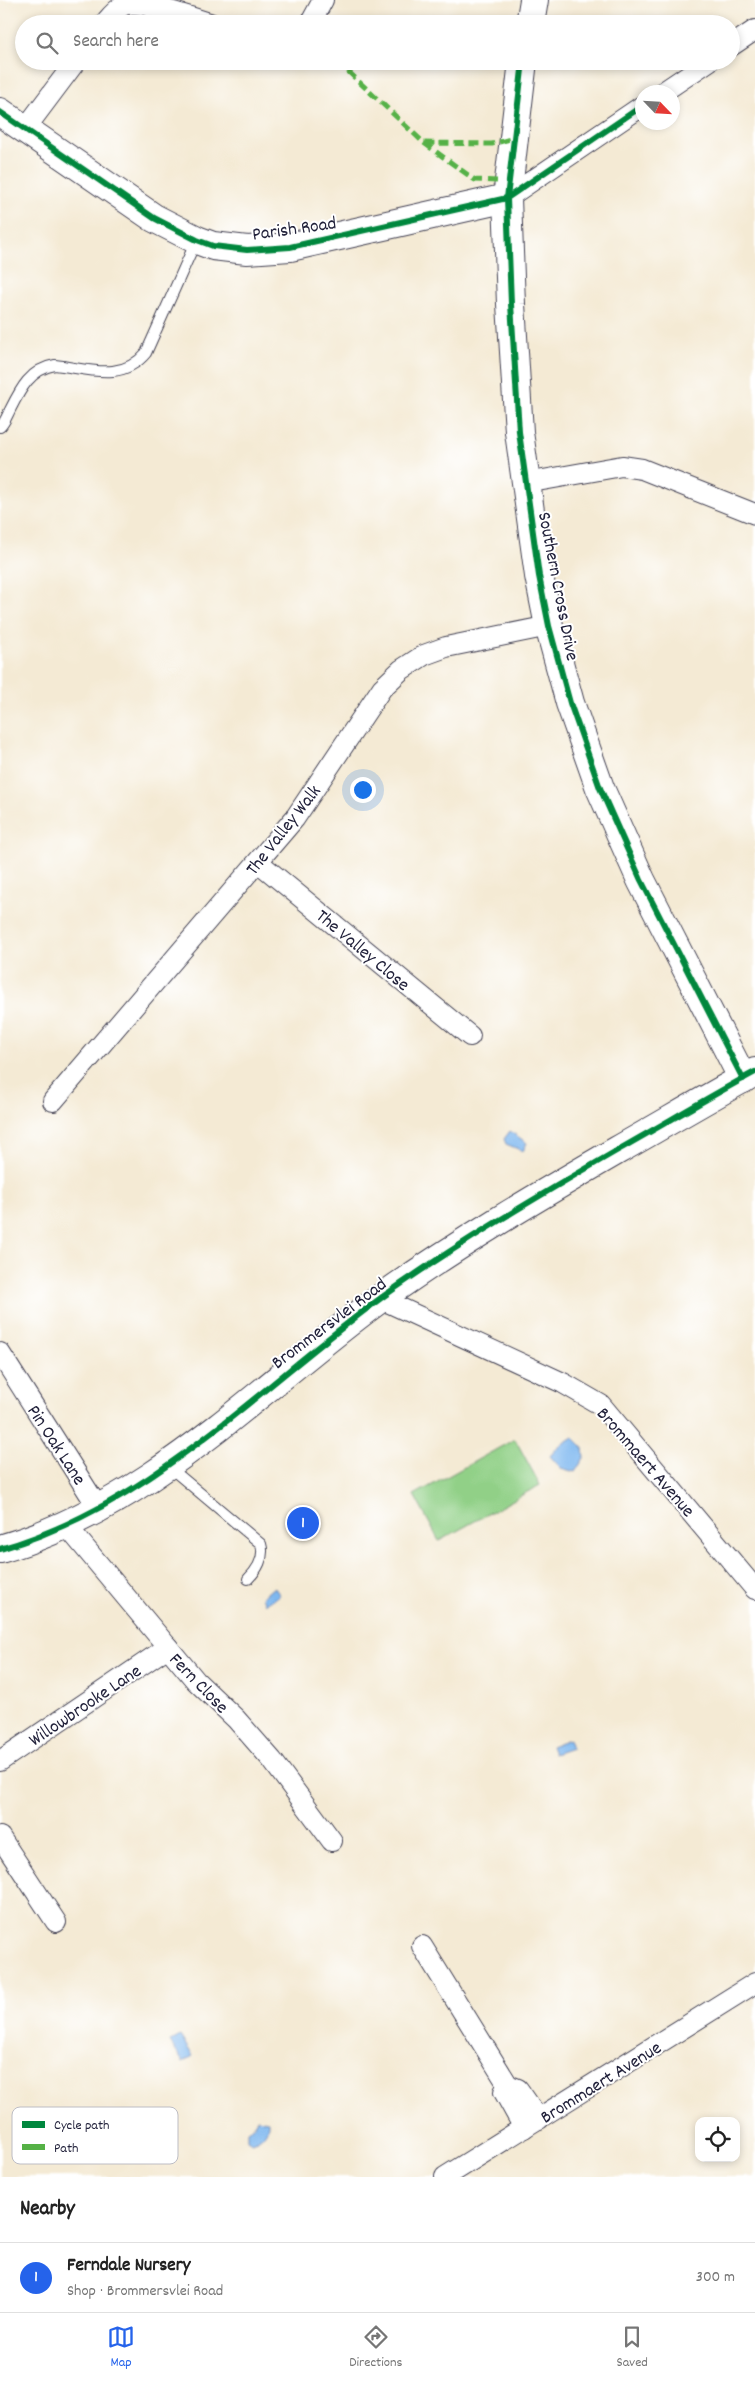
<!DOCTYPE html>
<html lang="en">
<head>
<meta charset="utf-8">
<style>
	body { margin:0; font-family:Dekko,sans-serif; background:#f6f6f6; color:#222 }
	.controls { position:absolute; right:15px; bottom:15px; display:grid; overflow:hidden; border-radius:10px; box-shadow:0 2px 8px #0003 }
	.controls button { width:45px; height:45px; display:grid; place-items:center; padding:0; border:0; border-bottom:1px solid #e0e0e0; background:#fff; color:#222; font:25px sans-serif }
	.compass { position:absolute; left:635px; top:85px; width:45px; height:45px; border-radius:50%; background:#fff; box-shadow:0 2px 8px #0003; rotate:115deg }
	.you { position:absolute; left:362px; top:789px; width:18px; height:18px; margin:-12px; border:4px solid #fff; border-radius:50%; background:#1a73e8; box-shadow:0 0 0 8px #1a73e833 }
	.badge { display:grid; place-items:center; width:32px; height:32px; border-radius:50%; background:#2563eb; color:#fff; font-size:16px; font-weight:700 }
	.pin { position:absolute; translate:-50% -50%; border:2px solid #fff; box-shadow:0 1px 5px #0006 }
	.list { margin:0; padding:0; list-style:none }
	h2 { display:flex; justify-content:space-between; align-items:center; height:65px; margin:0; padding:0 20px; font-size:21px }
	h2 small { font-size:16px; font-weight:400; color:#767676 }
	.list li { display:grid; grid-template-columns:32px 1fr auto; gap:15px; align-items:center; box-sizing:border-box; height:70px; padding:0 20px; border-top:1px solid #e0e0e0 }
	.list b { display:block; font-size:19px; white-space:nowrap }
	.list p { margin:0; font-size:16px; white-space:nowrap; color:#767676 }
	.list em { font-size:16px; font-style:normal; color:#767676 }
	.icon { flex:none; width:28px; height:28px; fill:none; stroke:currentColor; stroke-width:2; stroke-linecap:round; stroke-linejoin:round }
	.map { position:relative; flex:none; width:755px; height:2177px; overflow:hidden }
	.search { position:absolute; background:#fff; box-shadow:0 2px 8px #0003; left:15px; right:15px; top:15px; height:55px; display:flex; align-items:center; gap:12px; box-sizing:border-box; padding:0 18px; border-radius:28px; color:#767676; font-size:19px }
	.sheet { height:135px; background:#fff }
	nav { display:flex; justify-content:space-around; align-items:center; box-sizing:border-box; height:70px; border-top:1px solid #e0e0e0; background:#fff; font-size:14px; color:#767676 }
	nav a { display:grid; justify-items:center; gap:2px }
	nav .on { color:#2563eb }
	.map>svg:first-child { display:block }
</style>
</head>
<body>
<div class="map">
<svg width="755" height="2177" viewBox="0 0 755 2177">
	<rect width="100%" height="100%" fill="#fff"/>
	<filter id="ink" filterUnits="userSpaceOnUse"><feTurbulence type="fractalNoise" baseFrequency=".02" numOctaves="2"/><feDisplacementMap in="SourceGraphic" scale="10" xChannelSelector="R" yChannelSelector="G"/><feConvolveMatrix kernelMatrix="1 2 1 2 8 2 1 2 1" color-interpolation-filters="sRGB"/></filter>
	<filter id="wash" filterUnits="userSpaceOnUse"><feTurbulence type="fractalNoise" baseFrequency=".0096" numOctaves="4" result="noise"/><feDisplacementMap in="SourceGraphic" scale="20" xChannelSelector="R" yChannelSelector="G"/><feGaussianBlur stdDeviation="1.12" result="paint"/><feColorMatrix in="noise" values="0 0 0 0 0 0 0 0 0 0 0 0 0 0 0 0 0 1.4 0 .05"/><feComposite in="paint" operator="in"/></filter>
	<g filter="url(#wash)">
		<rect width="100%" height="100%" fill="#f4ead4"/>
		<path fill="#91d087" stroke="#5a7961" d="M515 1439 540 1485 439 1541 414 1495Z"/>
		<g fill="#7eb7ef" stroke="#506c95">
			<path d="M510 1131 527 1143 523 1151 506 1144 504 1139Z"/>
			<path d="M573 1437 583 1447 584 1458 575 1472 561 1468 550 1456 559 1446Z"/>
			<path d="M274 1587 280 1595 265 1604 262 1597Z"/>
			<path d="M569 1739 572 1748 554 1754 551 1746Z"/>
			<path d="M180 2036 193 2056 183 2062 170 2042Z"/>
			<path d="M257 2119 268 2121C269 2132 261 2139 252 2142L247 2139V2131L254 2126Z"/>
		</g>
	</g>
	<g filter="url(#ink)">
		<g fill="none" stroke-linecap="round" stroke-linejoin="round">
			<defs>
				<g id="lane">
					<path d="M0 427C4 424 7 416 10 410 20 390 30 369 55 365 89 369 122 382 146 353L196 241"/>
					<path d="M168 1466 261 1544C265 1557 257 1570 248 1579"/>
				</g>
				<g id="street">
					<path d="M104 24C110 17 116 9 124 5 141 0 193 18 212 24"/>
					<path d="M310 24 323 0"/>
					<path d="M731 46 755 30"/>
					<path d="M663 92 709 61"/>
					<path d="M25 129 76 61"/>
					<path d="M507 198 642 106"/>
					<path d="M526 483 622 466 642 469 755 514"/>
					<path d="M258 862 470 1036"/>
					<path d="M53 1101 295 818 382 688 401 670 424 655 446 647 549 626"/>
					<path d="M381 1299 563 1383 601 1405 755 1589"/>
					<path d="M0 1353 99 1509"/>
					<path d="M66 1525 196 1681 236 1719 272 1760 332 1841"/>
					<path d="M0 1761 168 1647"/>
					<path d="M0 1837 56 1922"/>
					<path d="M422 1946 508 2085 518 2089 539 2119"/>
					<path d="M508 2085 504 2092 524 2128"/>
					<path d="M445 2177 755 1983"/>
				</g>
				<g id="secondary">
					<path d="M530 24 534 0"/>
					<path d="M523 61 507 198 511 304 519 432 539 576 549 626 570 703 600 788 641 880 743 1079"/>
					<path d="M0 112 154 218 197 240 213 246 247 250 290 247 507 198"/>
					<path d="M0 1549C149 1507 259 1387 381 1298 457 1244 537 1197 618 1150 664 1124 709 1097 755 1072"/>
				</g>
			</defs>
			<use href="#lane" stroke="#424052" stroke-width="12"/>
			<use href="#street" stroke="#424052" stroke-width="22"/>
			<use href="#secondary" stroke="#424052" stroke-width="30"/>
			<use href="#lane" stroke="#fff" stroke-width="10"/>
			<use href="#street" stroke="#fff" stroke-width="20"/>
			<use href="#secondary" stroke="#fff" stroke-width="28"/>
			<g stroke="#55b146" stroke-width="5" stroke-dasharray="10 5" stroke-linecap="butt">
				<path d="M310 23 311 24"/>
				<path d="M337 61 424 143 492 144 514 138"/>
				<path d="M424 143 475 180 500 181"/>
			</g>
			<defs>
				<g id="cycleway">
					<path d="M523 61 507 198 511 304 519 432 539 576 549 626 570 703 600 788 641 880 743 1079"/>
					<path d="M0 112 154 218 197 240 213 246 247 250 290 247 507 198 642 106"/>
					<path d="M0 1549C149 1507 259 1387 381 1298 457 1244 537 1197 618 1150 664 1124 709 1097 755 1072"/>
				</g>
			</defs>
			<use href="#cycleway" stroke="#fff" stroke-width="9"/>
			<use href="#cycleway" stroke="#00873e" stroke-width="6"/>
		</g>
	</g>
	<g text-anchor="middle" stroke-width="4" stroke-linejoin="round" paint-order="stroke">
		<g font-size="19" fill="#22223b" stroke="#fff">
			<text transform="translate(294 227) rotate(-8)" y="7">Parish Road</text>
			<text transform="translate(560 586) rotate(79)" y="7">Southern Cross Drive</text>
			<text transform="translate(282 829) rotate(-52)" y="7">The Valley Walk</text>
			<text transform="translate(364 949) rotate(40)" y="7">The Valley Close</text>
			<text transform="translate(328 1322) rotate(-37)" y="7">Brommersvlei Road</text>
			<text transform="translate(58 1444) rotate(57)" y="7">Pin Oak Lane</text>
			<text transform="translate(647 1461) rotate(49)" y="7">Brommaert Avenue</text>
			<text transform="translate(200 1682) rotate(46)" y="7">Fern Close</text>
			<text transform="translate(84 1704) rotate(-34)" y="7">Willowbrooke Lane</text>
			<text transform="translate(600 2081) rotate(-32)" y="7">Brommaert Avenue</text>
		</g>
	</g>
	<rect x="12" y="2107" width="166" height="57" rx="8" fill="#fff" stroke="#bdbdc4" stroke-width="1"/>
	<rect x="22" y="2121" width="23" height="7" fill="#00873e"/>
	<rect x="22" y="2144" width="23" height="6" fill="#55b146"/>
	<g font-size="14" fill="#22223b">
		<text x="54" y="2129">Cycle path</text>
		<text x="54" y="2152">Path</text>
	</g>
</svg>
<div class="controls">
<button><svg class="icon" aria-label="locate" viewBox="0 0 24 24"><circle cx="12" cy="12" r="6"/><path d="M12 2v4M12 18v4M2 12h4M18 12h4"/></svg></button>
</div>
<svg class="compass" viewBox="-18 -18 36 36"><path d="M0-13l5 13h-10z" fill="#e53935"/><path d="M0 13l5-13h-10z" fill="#767676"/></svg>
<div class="you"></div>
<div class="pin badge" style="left:303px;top:1523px">1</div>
<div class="search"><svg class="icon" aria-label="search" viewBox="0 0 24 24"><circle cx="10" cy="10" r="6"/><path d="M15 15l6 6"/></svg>Search here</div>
</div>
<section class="sheet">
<h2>Nearby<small></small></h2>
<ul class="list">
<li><span class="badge">1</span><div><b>Ferndale Nursery</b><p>Shop · Brommersvlei Road</p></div><em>300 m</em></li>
</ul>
</section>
<nav>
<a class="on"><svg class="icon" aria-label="map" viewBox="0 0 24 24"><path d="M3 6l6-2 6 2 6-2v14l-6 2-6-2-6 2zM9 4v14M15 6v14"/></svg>Map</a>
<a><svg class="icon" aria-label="directions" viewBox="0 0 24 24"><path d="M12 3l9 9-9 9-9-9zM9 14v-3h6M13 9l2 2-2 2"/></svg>Directions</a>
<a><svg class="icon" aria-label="saved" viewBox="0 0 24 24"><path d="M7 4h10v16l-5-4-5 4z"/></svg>Saved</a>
</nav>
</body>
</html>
